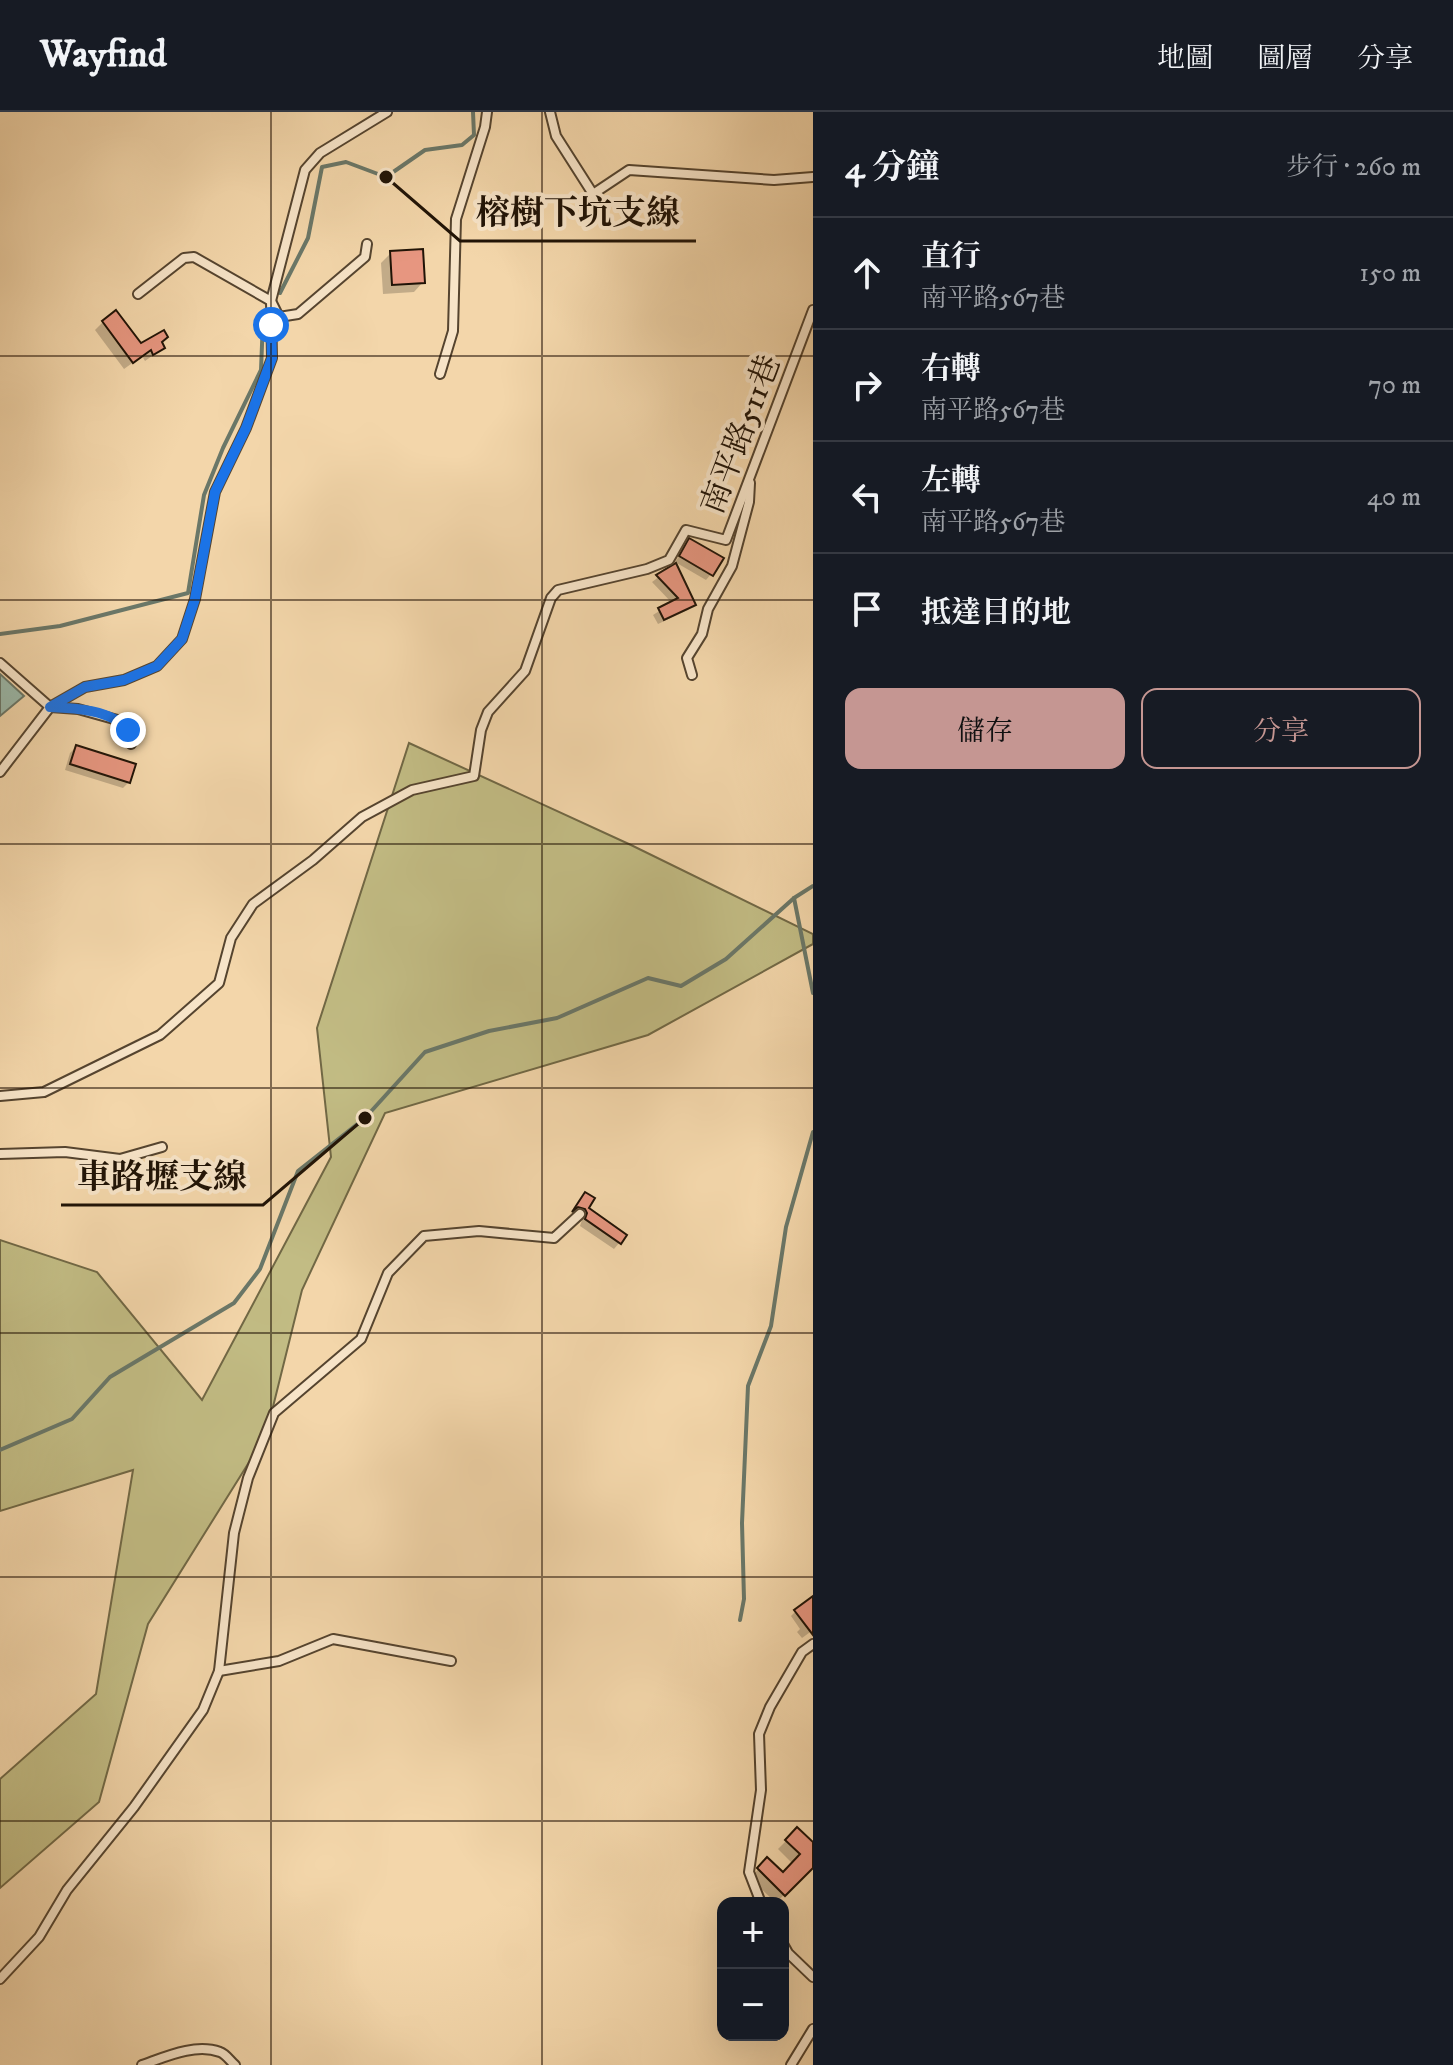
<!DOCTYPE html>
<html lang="zh-TW">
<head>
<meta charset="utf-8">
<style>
	body { margin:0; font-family:"IM FELL DW Pica","Noto Serif TC",serif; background:#242831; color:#f1f3f6 }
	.controls { position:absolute; right:24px; bottom:24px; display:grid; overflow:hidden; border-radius:16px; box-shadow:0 8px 32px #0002 }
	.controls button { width:72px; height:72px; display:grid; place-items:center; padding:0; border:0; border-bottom:2px solid #363941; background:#171b24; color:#f1f3f6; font:40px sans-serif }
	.stop { position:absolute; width:24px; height:24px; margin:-18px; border:6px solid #1a73e8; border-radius:50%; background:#fff }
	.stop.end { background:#1a73e8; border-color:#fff; box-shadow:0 2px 8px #0008 }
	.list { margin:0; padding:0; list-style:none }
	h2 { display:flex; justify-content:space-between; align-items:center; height:104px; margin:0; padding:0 32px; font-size:34px }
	h2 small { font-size:26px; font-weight:400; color:#9ea1a6 }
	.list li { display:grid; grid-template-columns:52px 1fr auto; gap:24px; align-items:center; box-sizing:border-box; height:112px; padding:0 32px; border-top:2px solid #363941 }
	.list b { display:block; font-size:30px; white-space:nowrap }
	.list p { margin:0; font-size:26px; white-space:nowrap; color:#9ea1a6 }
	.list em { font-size:26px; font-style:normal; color:#9ea1a6 }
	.actions { display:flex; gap:16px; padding:24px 32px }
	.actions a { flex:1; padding:18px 0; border:2px solid #c59692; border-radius:16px; text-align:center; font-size:28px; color:#c59692 }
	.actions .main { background:#c59692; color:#111 }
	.icon { flex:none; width:44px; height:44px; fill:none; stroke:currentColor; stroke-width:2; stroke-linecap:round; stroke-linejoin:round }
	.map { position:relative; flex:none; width:813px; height:1953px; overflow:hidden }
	header { display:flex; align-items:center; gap:48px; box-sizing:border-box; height:112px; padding:0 40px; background:#171b24; border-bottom:2px solid #363941 }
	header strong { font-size:38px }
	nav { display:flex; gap:44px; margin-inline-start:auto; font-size:28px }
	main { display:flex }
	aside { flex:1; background:#171b24 }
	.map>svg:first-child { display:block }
</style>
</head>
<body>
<header>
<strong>Wayfind</strong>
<nav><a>地圖</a><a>圖層</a><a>分享</a></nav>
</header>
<main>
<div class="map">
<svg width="813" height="1953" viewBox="0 0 813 1953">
	<rect width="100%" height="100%" fill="#f3d6aa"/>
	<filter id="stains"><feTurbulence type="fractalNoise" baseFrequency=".0025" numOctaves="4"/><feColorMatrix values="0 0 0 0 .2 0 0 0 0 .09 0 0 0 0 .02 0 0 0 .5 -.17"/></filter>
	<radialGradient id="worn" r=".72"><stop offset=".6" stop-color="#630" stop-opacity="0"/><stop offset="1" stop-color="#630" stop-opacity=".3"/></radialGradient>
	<path fill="#c2bc84" stroke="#716845" stroke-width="2" d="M409 631 631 733 813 822V832L648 923 385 1001 302 1178 266 1323 148 1512 99 1690 0 1776V1667L96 1582 133 1358 0 1399V1128L97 1160 202 1288 331 1045 317 916Z"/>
	<path fill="#9bb9aa" stroke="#6a7768" stroke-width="2" d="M0 562 24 584 0 604Z"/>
	<g fill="#0003">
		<path d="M391 141 423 170 414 180 383 182 381 151Z"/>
		<path d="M103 210 141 234 160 231 163 236 145 249 142 244 124 257 95 218Z"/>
		<path d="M690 429 711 462 706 468 675 450Z"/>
		<path d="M675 453 694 492 688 498 658 512 653 503 672 491 652 470Z"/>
		<path d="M76 635 129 670 123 676 65 658 70 641Z"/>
		<path d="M585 1082 586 1097 625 1124 614 1137 580 1114 582 1108 579 1102 571 1101Z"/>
		<path d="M813 1496V1518L802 1526 797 1520 800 1517 791 1504 795 1500Z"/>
		<path d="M797 1718 813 1733V1753L776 1791 750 1766 767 1748 782 1763 793 1752 778 1737Z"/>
	</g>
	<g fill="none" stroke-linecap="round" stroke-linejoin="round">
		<g stroke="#6a7768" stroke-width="4">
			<path d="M280 181 308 126 322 55 346 50 386 65 425 38 462 33 474 23 473 0"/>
			<path d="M0 522 60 514 188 481 204 383 223 336 261 258 263 208"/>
			<path d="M794 786 813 881"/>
			<path d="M0 1338 72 1307 110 1265 234 1191 260 1157 298 1059 365 1006 425 940 489 919 557 906 648 866 681 874 726 847 794 786 813 774"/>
			<path d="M740 1508 744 1487 742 1411 748 1274 771 1214 786 1115 813 1020"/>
		</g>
	</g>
	<g fill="#e79680" stroke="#201306" stroke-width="2">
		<path d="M423 137 425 171 392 173 390 139Z"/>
		<path d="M116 198 141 231 164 218 168 225 162 230 165 236 153 243 151 238 133 251 102 209Z"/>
		<path d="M689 426 724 446 713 464 679 444Z"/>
		<path d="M676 451 696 493 664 508 658 496 678 486 656 463Z"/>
		<path d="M76 633 136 652 130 671 70 652Z"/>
		<path d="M585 1080 595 1086 589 1096 627 1123 621 1132 585 1107 587 1101 585 1097 578 1095 572 1100Z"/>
		<path d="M813 1484V1523L794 1498Z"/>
		<path d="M797 1715 813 1730V1756L785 1784 757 1756 767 1745 783 1760 800 1742 785 1728Z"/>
	</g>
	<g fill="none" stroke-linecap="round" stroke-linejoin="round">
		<defs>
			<g id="service">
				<path d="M550 0 556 24 593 82 629 58 774 68 813 65"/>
				<path d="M138 182 184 146 194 145 271 189 279 205 298 202 365 145 367 132"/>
				<path d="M440 262 453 219 456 107 485 15 487 0"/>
				<path d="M0 551 50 595 78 597 121 609 128 618 131 632"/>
				<path d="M692 563 687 546 702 522 708 497 732 454 749 390 750 371"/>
				<path d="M0 660 50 595 85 575 124 568 157 554 182 527 195 487 215 380 246 316 272 246 271 189 305 58 320 41 387 0"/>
				<path d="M0 984 44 980 160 923 219 871 231 826 253 792 313 748 362 705 412 678 474 664 481 618 488 600 525 559 551 486 558 478 647 457 669 448 686 418 726 428 813 198"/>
				<path d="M0 1042 65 1040 120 1047 162 1035"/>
				<path d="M219 1559 279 1549 333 1527 451 1549"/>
				<path d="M761 1791 749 1760 761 1678 759 1622 770 1595 802 1540 813 1532"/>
				<path d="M783 1832 788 1841 813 1865"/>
				<path d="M0 1867 39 1825 67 1778 134 1695 203 1598 219 1559 234 1421 248 1366 274 1301 361 1227 388 1161 424 1124 479 1119 554 1126 580 1102"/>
				<path d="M142 1953C165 1945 195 1931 220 1940 226 1942 230 1949 235 1953"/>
				<path d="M791 1953 813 1917"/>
			</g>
		</defs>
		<use href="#service" stroke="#55442f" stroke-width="12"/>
		<use href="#service" stroke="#f7e4c8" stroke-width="8"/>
	</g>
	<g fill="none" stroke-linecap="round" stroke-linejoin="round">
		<path stroke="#1a73e8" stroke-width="10" d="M128 618C112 598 75 596 50 595L85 575 124 568 157 554 182 527 195 487 215 380 246 316 272 246 271 213"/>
	</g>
	<path fill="none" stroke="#201306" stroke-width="2" stroke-opacity="0.55" d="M271 0V1953M542 0V1953M0 244H813M0 488H813M0 732H813M0 976H813M0 1221H813M0 1465H813M0 1709H813"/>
	<g text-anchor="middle" stroke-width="8" stroke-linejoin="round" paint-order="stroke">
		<g font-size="32" fill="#201306" stroke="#f7e4c8">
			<text transform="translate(740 322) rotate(-69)" y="11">南平路511巷</text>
		</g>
	</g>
	<path fill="none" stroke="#201306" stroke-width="3" d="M386 65L460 129H696M365 1006L263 1093H61"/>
	<g fill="#201306" stroke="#f7e4c8" stroke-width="3">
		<circle cx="386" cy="65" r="8"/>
		<circle cx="365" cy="1006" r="8"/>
	</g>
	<g font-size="34" text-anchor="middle" font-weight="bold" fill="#201306" stroke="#f7e4c8" stroke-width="8" stroke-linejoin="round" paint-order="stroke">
		<text x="578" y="112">榕樹下坑支線</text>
		<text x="162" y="1076">車路壢支線</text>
	</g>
	<rect width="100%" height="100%" filter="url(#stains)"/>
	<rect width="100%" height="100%" fill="url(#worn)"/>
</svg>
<div class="controls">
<button>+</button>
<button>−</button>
</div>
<div class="stop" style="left:271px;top:213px"></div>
<div class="stop end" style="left:128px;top:618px"></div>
</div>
<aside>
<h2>4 分鐘<small>步行 · 260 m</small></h2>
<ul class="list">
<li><svg class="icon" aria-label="ahead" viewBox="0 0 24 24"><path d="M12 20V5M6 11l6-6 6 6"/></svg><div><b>直行</b><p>南平路567巷</p></div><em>150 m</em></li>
<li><svg class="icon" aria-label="right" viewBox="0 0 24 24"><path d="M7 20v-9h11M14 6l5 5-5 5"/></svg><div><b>右轉</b><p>南平路567巷</p></div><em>70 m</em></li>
<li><svg class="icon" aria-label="left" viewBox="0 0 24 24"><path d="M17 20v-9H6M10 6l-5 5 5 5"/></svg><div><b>左轉</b><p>南平路567巷</p></div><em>40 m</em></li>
<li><svg class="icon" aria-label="arrive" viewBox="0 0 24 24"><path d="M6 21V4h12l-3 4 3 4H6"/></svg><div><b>抵達目的地</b></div></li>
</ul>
<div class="actions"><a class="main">儲存</a><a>分享</a></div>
</aside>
</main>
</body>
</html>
